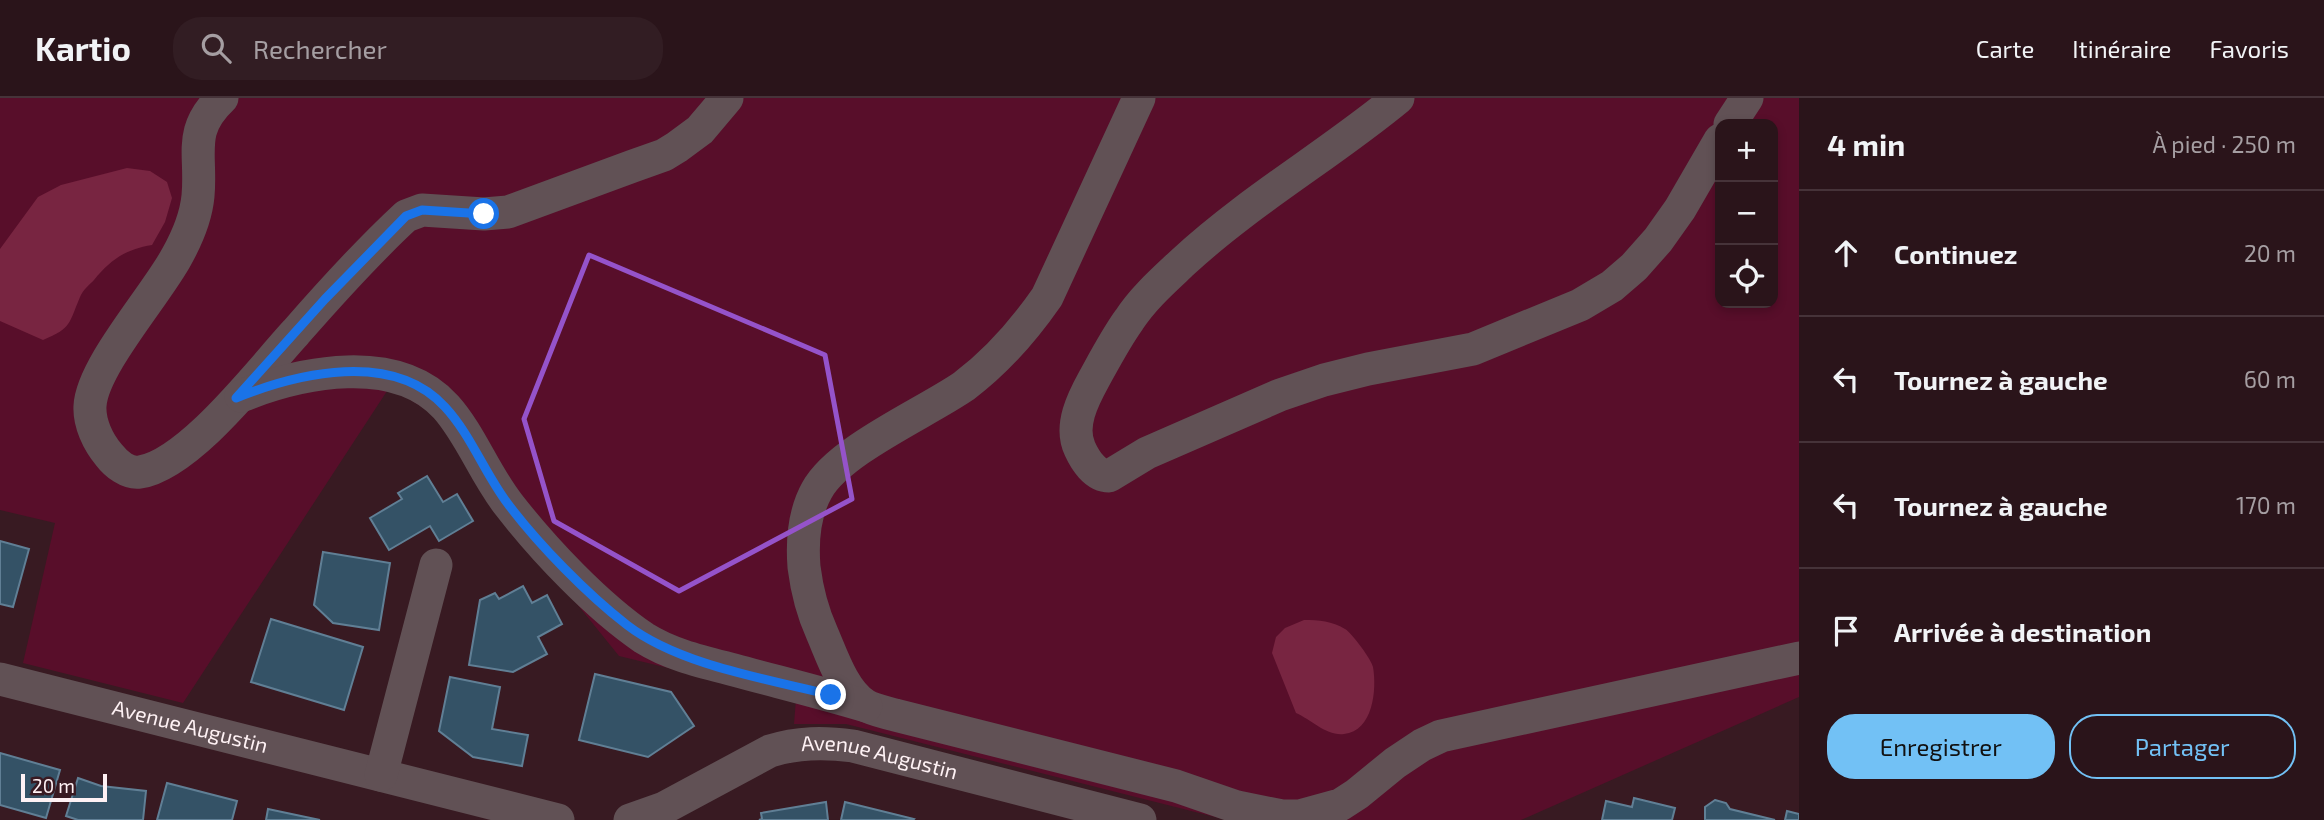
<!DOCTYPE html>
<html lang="fr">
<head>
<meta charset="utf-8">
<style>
	body { margin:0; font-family:"Exo 2",sans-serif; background:#321d23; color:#f1f3f6 }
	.controls { position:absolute; right:21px; top:21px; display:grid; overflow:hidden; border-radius:14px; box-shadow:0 4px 10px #0003 }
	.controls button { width:63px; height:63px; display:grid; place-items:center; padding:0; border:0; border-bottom:2px solid #463339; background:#2a141a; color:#f1f3f6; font:35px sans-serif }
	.scale { position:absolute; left:21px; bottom:18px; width:86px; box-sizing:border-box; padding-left:7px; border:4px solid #fef1f4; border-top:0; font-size:19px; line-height:24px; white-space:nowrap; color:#fef1f4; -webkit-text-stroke:5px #381a22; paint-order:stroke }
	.stop { position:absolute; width:21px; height:21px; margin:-16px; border:5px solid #1a73e8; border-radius:50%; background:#fff }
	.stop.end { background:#1a73e8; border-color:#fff; box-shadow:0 2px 7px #0008 }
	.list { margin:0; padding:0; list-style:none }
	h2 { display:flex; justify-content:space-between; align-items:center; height:91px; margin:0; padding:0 28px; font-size:30px }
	h2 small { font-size:23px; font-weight:400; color:#a59ea2 }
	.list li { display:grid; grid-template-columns:46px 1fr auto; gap:21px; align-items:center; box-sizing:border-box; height:126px; padding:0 28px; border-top:2px solid #463339 }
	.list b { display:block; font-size:26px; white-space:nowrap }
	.list em { font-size:23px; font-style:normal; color:#a59ea2 }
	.actions { display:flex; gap:14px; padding:21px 28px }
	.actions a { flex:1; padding:16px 0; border:2px solid #72c1f5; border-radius:28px; text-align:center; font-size:24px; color:#72c1f5 }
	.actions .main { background:#72c1f5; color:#111 }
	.icon { flex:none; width:38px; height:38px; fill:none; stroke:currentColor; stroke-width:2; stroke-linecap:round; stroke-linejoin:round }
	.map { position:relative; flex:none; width:1799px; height:722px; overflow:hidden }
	header { display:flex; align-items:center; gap:42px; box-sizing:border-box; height:98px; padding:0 35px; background:#2a141a; border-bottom:2px solid #463339 }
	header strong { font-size:33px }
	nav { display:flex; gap:38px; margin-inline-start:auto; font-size:24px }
	.search { width:490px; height:63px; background:#321d23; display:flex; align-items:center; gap:18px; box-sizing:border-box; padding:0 24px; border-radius:28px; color:#a59ea2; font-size:26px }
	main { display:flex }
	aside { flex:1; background:#2a141a }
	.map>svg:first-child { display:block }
</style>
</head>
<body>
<header>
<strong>Kartio</strong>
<div class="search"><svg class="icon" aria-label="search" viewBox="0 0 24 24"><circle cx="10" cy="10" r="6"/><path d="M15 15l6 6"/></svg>Rechercher</div>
<nav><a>Carte</a><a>Itinéraire</a><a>Favoris</a></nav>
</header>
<main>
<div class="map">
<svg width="1799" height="722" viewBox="0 0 1799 722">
	<rect width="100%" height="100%" fill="#381a22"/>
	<path fill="#580e2a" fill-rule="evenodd" d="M0 0H1799V599L1521 722H1227L846 626H794L796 601 619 558 510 423 436 318 403 297 387 293 183 605 23 565 55 425 0 412ZM1720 26H1773V205H1720Z"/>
	<g fill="#782541">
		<path d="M127 70 150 73 167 84 172 100 165 124 152 147C126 151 110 162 94 182 89 187 83 192 80 199 69 225 72 230 43 242L0 223V151L38 99 61 87Z"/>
		<path d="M1304 522C1319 522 1332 523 1345 531 1351 534 1372 562 1373 569 1377 592 1373 633 1344 636 1326 638 1312 622 1296 615L1272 555 1276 539 1285 530Z"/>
	</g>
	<g fill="#345266" stroke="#607f95" stroke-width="2">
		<path d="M427 378 443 404 457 396 473 423 439 443 430 428 389 452 370 420 402 401 398 395Z"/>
		<path d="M0 443 29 451 13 509 0 506Z"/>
		<path d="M323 454 390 465 379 532 333 525 314 507Z"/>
		<path d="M523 488 532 505 547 497 562 526 538 539 547 556 513 574 469 567 480 502 495 495 499 501Z"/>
		<path d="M271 521 363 549 344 612 251 584Z"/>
		<path d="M595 576 671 594 694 628 648 659 579 642Z"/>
		<path d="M450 579 500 589 492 631 528 637 522 668 473 659 439 633Z"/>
		<path d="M0 655 60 672 46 720 0 707Z"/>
		<path d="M78 680 101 688 146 693 143 722H78L66 718Z"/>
		<path d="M167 685 237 703 232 722H157Z"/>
		<path d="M1634 700 1675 710 1672 722H1602L1606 703 1632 709Z"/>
		<path d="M1715 702 1726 705 1730 711 1775 722H1705V709Z"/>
		<path d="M826 704 828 722H759L762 721 761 715Z"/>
		<path d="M845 704 914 721 913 722H841Z"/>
		<path d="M268 711 301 718 320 722H266Z"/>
		<path d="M1787 713 1799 716V722H1785Z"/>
	</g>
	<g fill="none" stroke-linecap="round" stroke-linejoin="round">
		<g stroke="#615155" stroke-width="33">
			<path d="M222 0C187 33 202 56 198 98 196 119 187 140 177 158 157 196 92 268 90 308 89 325 98 344 109 357 116 366 128 376 140 374 190 366 261 272 296 234 331 194 367 154 406 118L422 112 484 116 508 114 633 68 664 57 677 49 700 32 727 0"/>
			<path d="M1139 0 1047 199C1024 232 996 264 964 288 925 315 839 352 817 392 804 415 802 443 804 469 807 493 812 513 822 535 832 558 843 593 865 607 873 612 885 614 895 617L1176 688 1237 709 1282 718H1300L1340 707 1357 696 1395 665 1422 647 1441 638 1799 560"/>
			<path d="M1398 0C1329 57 1250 102 1183 164 1165 181 1143 200 1129 222 1116 240 1105 261 1094 281 1083 301 1069 328 1080 351 1085 362 1095 378 1109 378L1147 355 1280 297 1324 282 1368 271 1473 251 1580 207 1612 188 1634 169 1658 142 1680 111 1720 42"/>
			<path d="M1730 26 1747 0"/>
			<path d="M241 298C301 274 396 254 446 309 471 337 485 377 509 407 544 452 597 508 644 540 671 557 703 564 734 572 778 584 823 595 866 608"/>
			<path id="s1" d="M0 581 558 722"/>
			<path d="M381 677 436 467"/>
			<path id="s2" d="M630 722 664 710 770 653C798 644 824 644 853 648L1140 722"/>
		</g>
	</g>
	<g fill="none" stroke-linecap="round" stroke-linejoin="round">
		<path stroke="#1a73e8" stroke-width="9" d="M484 116 422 112 406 118 325 201 236 300C298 275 393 252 445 309 471 337 485 376 508 406 539 447 587 496 627 527 679 567 767 581 831 597"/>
	</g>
	<path fill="none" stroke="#9553ca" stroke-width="5" stroke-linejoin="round" d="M589 157 825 257 852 401 679 493 554 423 524 321Z"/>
	<g text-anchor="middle" stroke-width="7" stroke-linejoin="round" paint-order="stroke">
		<g font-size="21" fill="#fef1f4" stroke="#381a22">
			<text dy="7" stroke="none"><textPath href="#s1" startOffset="196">Avenue Augustin</textPath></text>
			<text dy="7" stroke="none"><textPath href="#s2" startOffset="268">Avenue Augustin</textPath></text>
		</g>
	</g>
</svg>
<div class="controls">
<button>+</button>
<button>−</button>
<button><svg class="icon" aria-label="locate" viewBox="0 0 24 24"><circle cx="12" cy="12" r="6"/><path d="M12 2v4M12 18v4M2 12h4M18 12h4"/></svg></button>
</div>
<div class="scale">20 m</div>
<div class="stop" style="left:484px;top:116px"></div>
<div class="stop end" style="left:831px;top:597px"></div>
</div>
<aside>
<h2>4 min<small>À pied · 250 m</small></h2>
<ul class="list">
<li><svg class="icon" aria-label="ahead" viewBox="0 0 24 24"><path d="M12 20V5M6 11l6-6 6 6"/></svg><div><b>Continuez</b></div><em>20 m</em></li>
<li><svg class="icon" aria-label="left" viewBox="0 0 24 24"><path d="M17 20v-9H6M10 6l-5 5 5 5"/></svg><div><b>Tournez à gauche</b></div><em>60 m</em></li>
<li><svg class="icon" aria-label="left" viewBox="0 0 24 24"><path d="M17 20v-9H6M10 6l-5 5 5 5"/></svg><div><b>Tournez à gauche</b></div><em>170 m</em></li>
<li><svg class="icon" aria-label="arrive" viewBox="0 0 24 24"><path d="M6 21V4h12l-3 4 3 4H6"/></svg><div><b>Arrivée à destination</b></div></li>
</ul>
<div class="actions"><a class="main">Enregistrer</a><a>Partager</a></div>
</aside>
</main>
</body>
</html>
